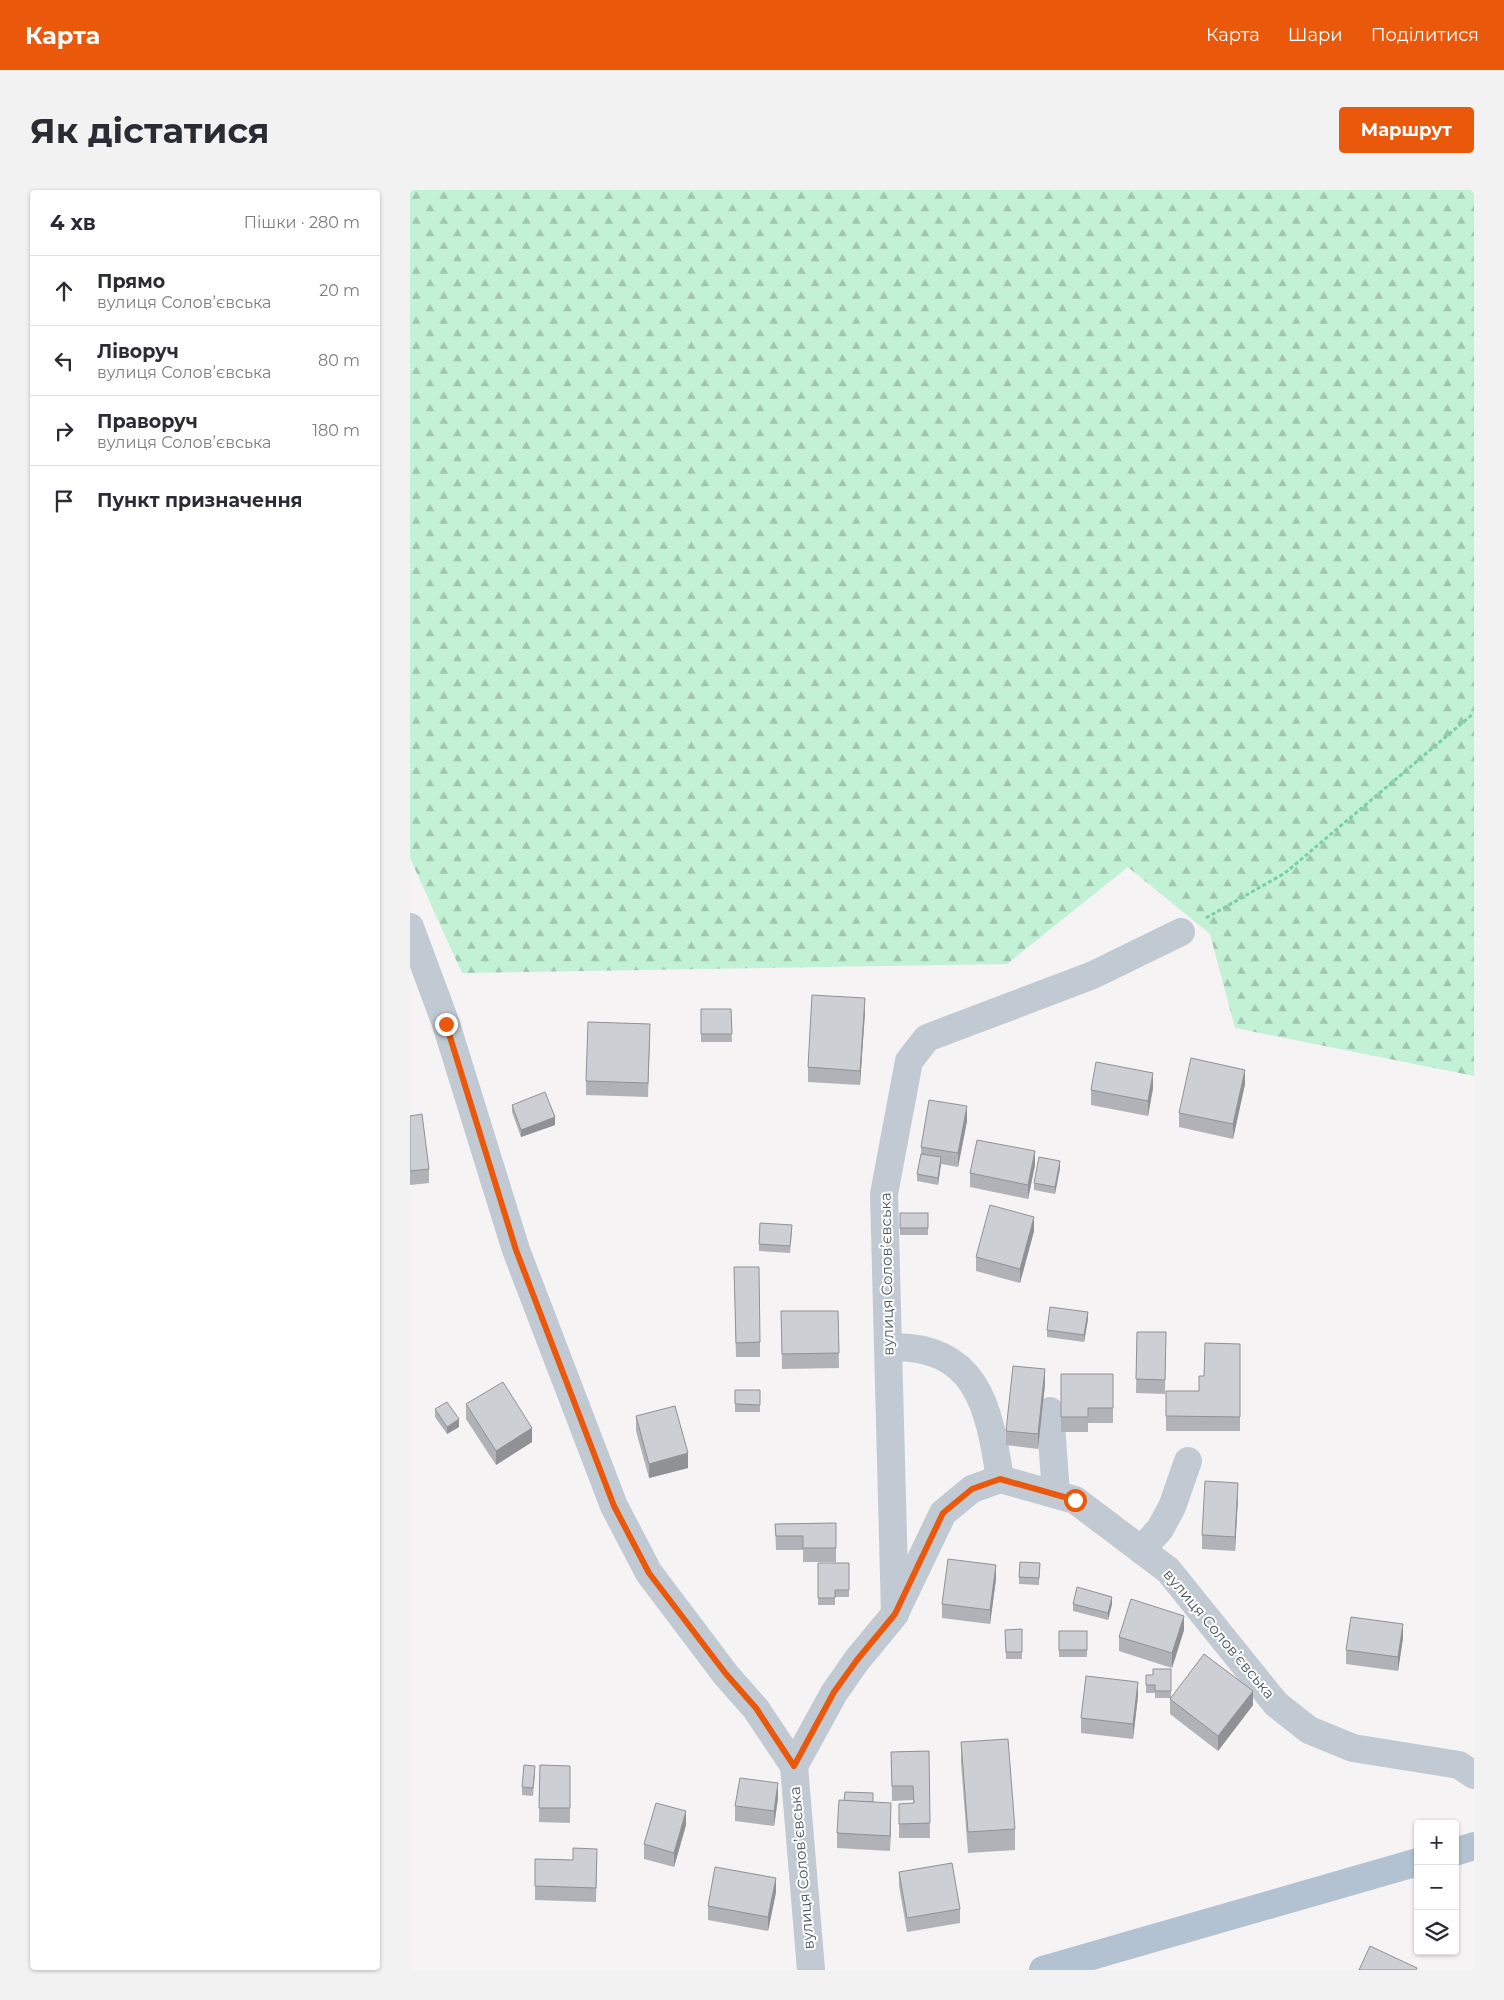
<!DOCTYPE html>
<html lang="uk">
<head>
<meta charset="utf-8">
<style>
	body { margin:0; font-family:Montserrat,sans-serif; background:#f2f2f3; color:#2b2b33 }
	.controls { position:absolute; right:15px; bottom:15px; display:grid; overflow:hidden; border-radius:5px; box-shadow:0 1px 4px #0004 }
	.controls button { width:45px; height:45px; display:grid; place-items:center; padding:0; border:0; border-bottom:1px solid #e1e1e2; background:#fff; color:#2b2b33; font:25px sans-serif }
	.stop { position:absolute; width:15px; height:15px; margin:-11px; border:4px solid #ea580c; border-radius:50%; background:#fff }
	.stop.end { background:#ea580c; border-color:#fff; box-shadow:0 1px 5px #0008 }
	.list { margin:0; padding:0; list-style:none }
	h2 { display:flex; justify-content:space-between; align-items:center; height:65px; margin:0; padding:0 20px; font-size:21px }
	h2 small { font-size:16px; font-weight:400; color:#7c7c81 }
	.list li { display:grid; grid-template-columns:32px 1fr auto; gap:15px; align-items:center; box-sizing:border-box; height:70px; padding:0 20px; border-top:1px solid #e1e1e2 }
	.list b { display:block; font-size:19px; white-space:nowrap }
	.list p { margin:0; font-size:16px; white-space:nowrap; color:#7c7c81 }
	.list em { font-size:16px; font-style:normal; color:#7c7c81 }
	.icon { flex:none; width:28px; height:28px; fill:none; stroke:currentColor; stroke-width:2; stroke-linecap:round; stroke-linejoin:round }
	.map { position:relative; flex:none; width:1064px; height:1780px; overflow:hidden; border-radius:5px }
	header { display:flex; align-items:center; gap:30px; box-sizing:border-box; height:70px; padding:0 25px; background:#ea580c; color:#fff }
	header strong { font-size:24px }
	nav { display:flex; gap:28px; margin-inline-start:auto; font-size:18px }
	.intro { display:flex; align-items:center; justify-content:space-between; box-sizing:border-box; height:120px; padding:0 30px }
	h1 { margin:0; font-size:35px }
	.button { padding:12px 22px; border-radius:5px; background:#ea580c; color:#fff; font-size:18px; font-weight:700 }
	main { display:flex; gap:30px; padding:0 30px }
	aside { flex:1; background:#fff; border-radius:5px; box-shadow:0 1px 4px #0004 }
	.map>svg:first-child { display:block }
</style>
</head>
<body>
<header>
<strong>Карта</strong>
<nav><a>Карта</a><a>Шари</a><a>Поділитися</a></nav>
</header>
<div class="intro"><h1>Як дістатися</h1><a class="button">Маршрут</a></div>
<main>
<aside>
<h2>4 хв<small>Пішки · 280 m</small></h2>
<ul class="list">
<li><svg class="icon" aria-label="ahead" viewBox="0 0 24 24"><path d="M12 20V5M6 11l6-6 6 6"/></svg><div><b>Прямо</b><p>вулиця Соловʼєвська</p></div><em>20 m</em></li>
<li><svg class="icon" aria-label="left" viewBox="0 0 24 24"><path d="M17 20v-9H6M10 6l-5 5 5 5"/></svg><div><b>Ліворуч</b><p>вулиця Соловʼєвська</p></div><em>80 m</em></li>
<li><svg class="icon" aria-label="right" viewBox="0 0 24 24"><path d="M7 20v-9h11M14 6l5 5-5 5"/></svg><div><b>Праворуч</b><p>вулиця Соловʼєвська</p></div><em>180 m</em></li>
<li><svg class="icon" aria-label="arrive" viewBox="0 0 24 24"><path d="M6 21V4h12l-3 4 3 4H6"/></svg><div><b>Пункт призначення</b></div></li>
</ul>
</aside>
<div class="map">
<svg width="1064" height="1780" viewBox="0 0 1064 1780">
	<defs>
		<pattern id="forest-firs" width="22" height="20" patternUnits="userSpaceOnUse" patternTransform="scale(1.25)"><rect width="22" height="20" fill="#c3f1d5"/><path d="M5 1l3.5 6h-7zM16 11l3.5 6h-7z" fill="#a0c6b0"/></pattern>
	</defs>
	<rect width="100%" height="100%" fill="#f5f3f3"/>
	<path fill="url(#forest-firs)" d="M0 0H1064V886L825 838 800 744 718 677 597 774 52 783 0 668Z"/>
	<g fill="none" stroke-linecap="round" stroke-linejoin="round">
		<path stroke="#7ad0a6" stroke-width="3" stroke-dasharray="4 2.5" stroke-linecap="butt" d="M796 728 875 683 1064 523"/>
		<g stroke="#c1cad2" stroke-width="28">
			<path d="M0 737 36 834 106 1060 204 1316 239 1383 316 1485 346 1519 384 1576 401 1780"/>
			<path d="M478 1157C567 1154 579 1216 590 1289"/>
			<path d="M640 1221 646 1304"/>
			<path d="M731 1360 750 1339 762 1317 778 1271"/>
			<path d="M486 1421 533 1323 562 1299 590 1289 665 1310 758 1380 866 1514 899 1540 943 1558 1049 1575 1064 1585"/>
			<path d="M384 1576 424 1503 447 1470 485 1424 474 1004 499 871 517 848 683 785 771 742"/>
		</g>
		<g stroke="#b3c2d1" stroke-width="28">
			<path d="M1045 1662 1064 1656"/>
			<path d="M633 1780 1008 1672"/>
		</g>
	</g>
	<g fill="#b0b2b7">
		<path d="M291 819H321L322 852H291Z"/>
		<path d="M455 822 450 895 398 892V877Z"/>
		<path d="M240 849 238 907 176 905V891Z"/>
		<path d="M835 894 823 949 769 937V923Z"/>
		<path d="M743 898 738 926 681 915V900Z"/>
		<path d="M102 915 145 935 111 947 102 922Z"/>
		<path d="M0 926 19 979V993L0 995Z"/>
		<path d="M557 931 548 977 531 974 528 995 507 991V984L511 964V957Z"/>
		<path d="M625 975 618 1009 560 997V983Z"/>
		<path d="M650 978 645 1004 624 1000V993Z"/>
		<rect x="490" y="1023" width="28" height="22"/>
		<path d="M624 1041 610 1093 566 1081V1067Z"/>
		<path d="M382 1042 380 1063 349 1061V1054Z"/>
		<path d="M324 1077 350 1152V1167H326Z"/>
		<path d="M371 1121H428L429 1178 372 1179Z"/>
		<path d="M678 1129 674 1152 637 1147V1140Z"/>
		<path d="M727 1142H756L755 1204 726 1203Z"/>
		<path d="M830 1154V1241H756V1201H789L794 1186Z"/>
		<path d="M651 1184H703V1233H678V1242H651Z"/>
		<path d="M635 1194 628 1259 596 1255V1241Z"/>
		<rect x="325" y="1200" width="25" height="22"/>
		<path d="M56 1214 122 1252 86 1275 56 1229Z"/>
		<path d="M25 1219 49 1237 37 1244 25 1227Z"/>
		<path d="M226 1226 278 1278 239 1288 226 1241Z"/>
		<path d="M828 1308 825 1361 792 1359V1345Z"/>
		<path d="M426 1333V1372H393V1360H366L365 1334Z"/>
		<path d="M408 1373H439V1407H425V1415H408Z"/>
		<path d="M630 1373 629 1395 609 1394V1387Z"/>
		<path d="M586 1389 580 1434 532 1428V1414Z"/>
		<path d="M663 1414H702L698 1430 663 1421Z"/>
		<path d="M612 1439V1469H596L595 1440Z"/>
		<path d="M774 1440 762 1478 709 1461V1447Z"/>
		<rect x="649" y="1441" width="28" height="26"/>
		<path d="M993 1448 988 1481 936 1474V1460Z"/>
		<path d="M761 1479V1507L843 1515 808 1561 760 1524V1509L761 1508H745V1503H736V1485H743Z"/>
		<path d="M728 1506 723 1549 671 1543V1528Z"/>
		<path d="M551 1552 605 1639V1660L558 1663 551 1573Z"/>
		<path d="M519 1561 520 1648H489V1614L503 1613V1610L482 1611 481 1562Z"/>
		<path d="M130 1575 160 1576V1633L129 1632Z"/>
		<path d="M125 1584 123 1606 112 1605V1597Z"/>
		<path d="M368 1608 364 1636 325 1631V1616Z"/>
		<path d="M463 1612 481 1628 480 1661 427 1658V1643Z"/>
		<path d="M276 1635 264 1677 234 1669V1654Z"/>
		<path d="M125 1669 163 1670 187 1673 186 1712 125 1710Z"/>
		<path d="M489 1682 550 1719V1733L497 1742 489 1696Z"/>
		<path d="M366 1702 358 1741 298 1730V1716Z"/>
	</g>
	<g fill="#909195">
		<path d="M455 808V822L450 895V881Z"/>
		<path d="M835 880V894L823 949V934Z"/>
		<path d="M743 883V898L738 926V911Z"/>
		<path d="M557 916V931L548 977V963Z"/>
		<path d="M145 927V935L111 947V940Z"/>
		<path d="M625 961V975L618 1009V995Z"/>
		<path d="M531 967V974L528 995V988Z"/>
		<path d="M650 971V978L645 1004V997Z"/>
		<path d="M624 1027V1041L610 1093V1079Z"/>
		<path d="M678 1122V1129L674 1152V1145Z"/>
		<path d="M635 1179V1194L628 1259V1244Z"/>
		<path d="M49 1229V1237L37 1244V1237Z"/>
		<path d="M122 1238V1252L86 1275V1261Z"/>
		<path d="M278 1263V1278L239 1288V1274Z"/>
		<path d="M828 1293V1308L825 1361V1347Z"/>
		<path d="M586 1375V1389L580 1434V1420Z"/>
		<path d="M702 1407V1414L698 1430V1423Z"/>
		<path d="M774 1426V1440L762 1478V1463Z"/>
		<path d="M993 1434V1448L988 1481V1467Z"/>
		<path d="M728 1492V1506L723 1549V1534Z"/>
		<path d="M843 1501V1515L808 1561V1546Z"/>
		<path d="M368 1593V1608L364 1636V1621Z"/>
		<path d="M481 1613V1628L480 1661V1646Z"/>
		<path d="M276 1621V1635L264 1677V1663Z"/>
		<path d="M366 1688V1702L358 1741V1727Z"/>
	</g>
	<g fill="#cdcfd5" stroke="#909195">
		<path d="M402 805 455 808 450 881 398 877Z"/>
		<path d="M291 819H321L322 844H291Z"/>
		<path d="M178 832 240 834 238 893 176 891Z"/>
		<path d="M781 868 835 880 823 934 769 923Z"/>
		<path d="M686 872 743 883 738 911 681 900Z"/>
		<path d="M135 902 145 927 111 940 102 915Z"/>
		<path d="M519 910 557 916 548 963 511 957Z"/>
		<path d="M12 924 19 979 0 981V926Z"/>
		<path d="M567 950 625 961 618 995 560 983Z"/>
		<path d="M511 964 531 967 528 988 507 984Z"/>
		<path d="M629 967 650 971 645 997 624 993Z"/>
		<path d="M580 1015 624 1027 610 1079 566 1067Z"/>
		<rect x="490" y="1023" width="28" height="15"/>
		<path d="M350 1033 382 1035 380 1056 349 1054Z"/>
		<path d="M324 1077H349L350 1152 326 1153Z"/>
		<path d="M640 1117 678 1122 674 1145 637 1140Z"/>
		<path d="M371 1121H428L429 1163 372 1164Z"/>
		<path d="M727 1142H756L755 1190 726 1189Z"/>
		<path d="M795 1153 830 1154V1227L756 1226V1201H789V1186H794Z"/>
		<path d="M603 1176 635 1179 628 1244 596 1241Z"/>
		<path d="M651 1184H703V1218H678V1227H651Z"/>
		<path d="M93 1192 122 1238 86 1261 56 1214Z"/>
		<path d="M325 1200H350V1215L325 1214Z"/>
		<path d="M37 1212 49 1229 37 1237 25 1219Z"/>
		<path d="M265 1216 278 1263 239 1274 226 1226Z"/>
		<path d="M795 1291 828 1293 825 1347 792 1345Z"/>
		<path d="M426 1333V1358H393V1346H366L365 1334Z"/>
		<path d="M538 1369 586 1375 580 1420 532 1414Z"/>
		<path d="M610 1372 630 1373 629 1388 609 1387Z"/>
		<path d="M408 1373H439V1400H425V1408H408Z"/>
		<path d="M667 1397 702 1407 698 1423 663 1414Z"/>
		<path d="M721 1409 774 1426 762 1463 709 1447Z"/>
		<path d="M941 1427 993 1434 988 1467 936 1460Z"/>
		<path d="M612 1439V1462H596L595 1440Z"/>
		<rect x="649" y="1441" width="28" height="19"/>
		<path d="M794 1464 843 1501 808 1546 760 1509Z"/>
		<path d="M743 1479H761V1501H745V1495H736V1485H743Z"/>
		<path d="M676 1486 728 1492 723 1534 671 1528Z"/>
		<path d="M598 1549 605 1639 558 1642 551 1552Z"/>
		<path d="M519 1561 520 1633 489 1634V1614L504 1613 503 1596H482L481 1562Z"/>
		<path d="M114 1575 125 1576 123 1598 112 1597Z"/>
		<path d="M130 1575 160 1576V1618H129Z"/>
		<path d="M330 1588 368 1593 364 1621 325 1616Z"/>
		<path d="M435 1602 463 1603V1612L434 1611Z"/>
		<path d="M429 1610 481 1613 480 1646 427 1643Z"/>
		<path d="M246 1613 276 1621 264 1663 234 1654Z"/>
		<path d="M163 1658 187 1659 186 1698 125 1696V1669L163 1670Z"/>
		<path d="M542 1673 550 1719 497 1728 489 1682Z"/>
		<path d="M305 1677 366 1688 358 1727 298 1716Z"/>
		<path d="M960 1756 1007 1778 1006 1780H949Z"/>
	</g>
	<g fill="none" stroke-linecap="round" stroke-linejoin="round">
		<path stroke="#ea580c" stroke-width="6" d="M36 834 106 1060 204 1316 239 1383 316 1484 346 1518 384 1576 424 1502 447 1470 485 1424 533 1323 562 1299 590 1289 665 1310"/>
	</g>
	<g text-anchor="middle" stroke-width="4" stroke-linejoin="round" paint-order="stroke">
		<g font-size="15" fill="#4a5661" stroke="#fff">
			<text transform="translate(477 1084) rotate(-91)" y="5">вулиця Соловʼєвська</text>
			<text transform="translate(809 1444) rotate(50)" y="5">вулиця Соловʼєвська</text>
			<text transform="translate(392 1678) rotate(-95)" y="5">вулиця Соловʼєвська</text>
		</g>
	</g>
</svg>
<div class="controls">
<button>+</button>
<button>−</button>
<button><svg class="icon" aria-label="layers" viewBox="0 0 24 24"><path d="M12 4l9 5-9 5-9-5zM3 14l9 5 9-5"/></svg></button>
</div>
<div class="stop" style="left:665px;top:1310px"></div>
<div class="stop end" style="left:36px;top:834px"></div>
</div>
</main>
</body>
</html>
